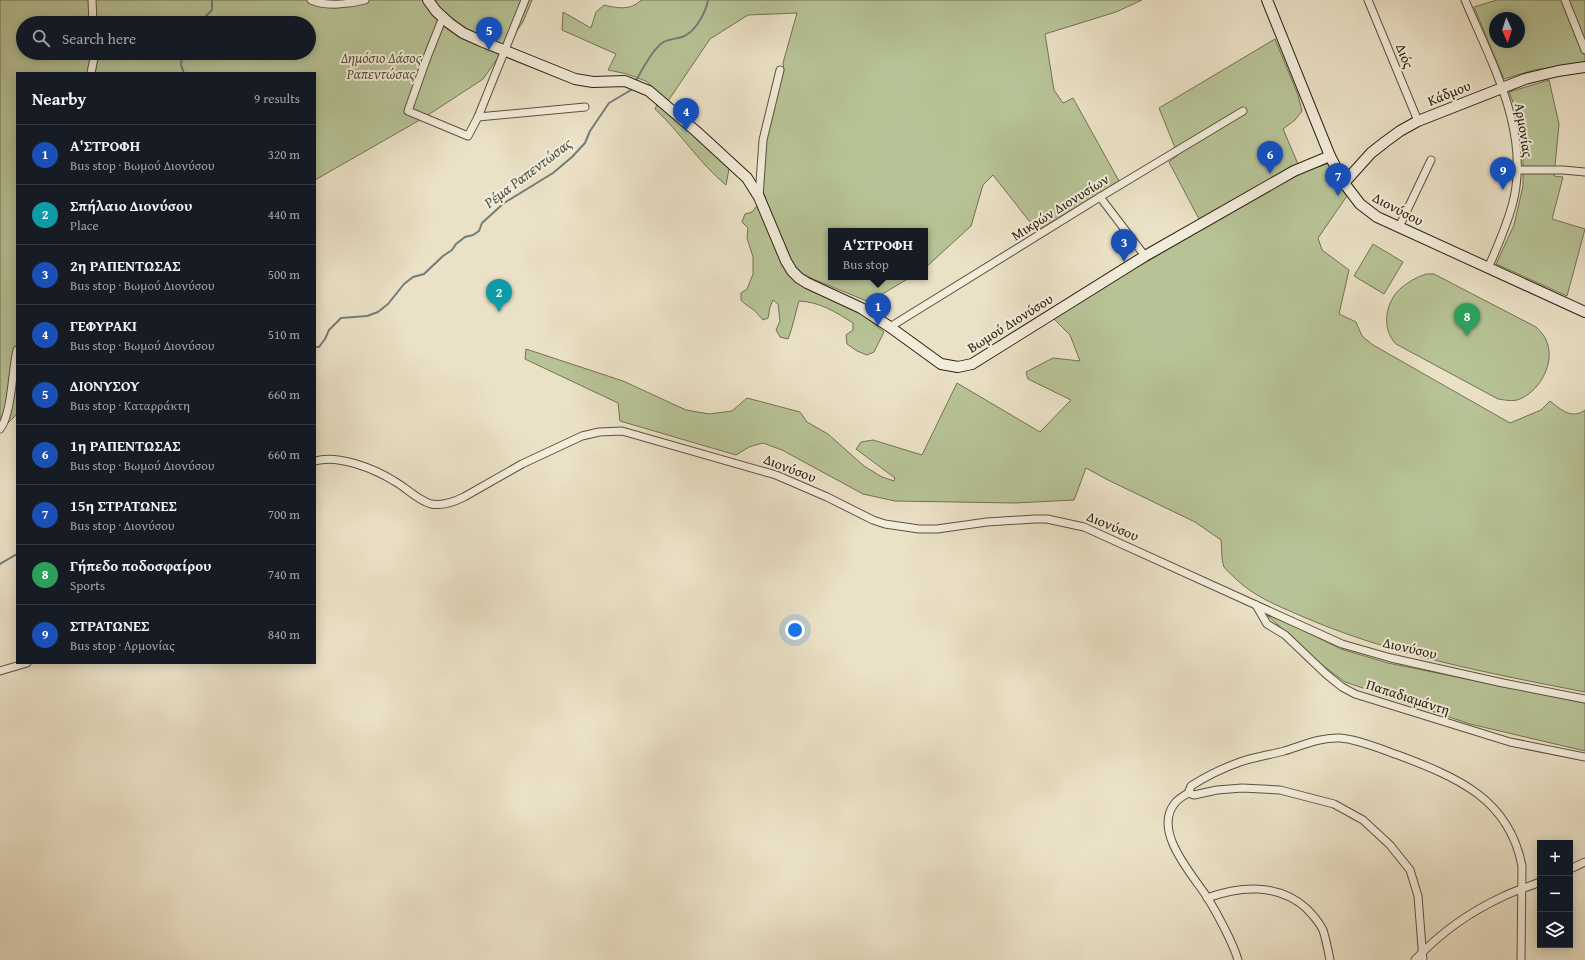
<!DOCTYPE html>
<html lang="en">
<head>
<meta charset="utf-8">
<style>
	body { margin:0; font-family:"Gentium Book Plus",serif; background:#20242c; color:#f1f3f6 }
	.controls { position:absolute; right:12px; bottom:12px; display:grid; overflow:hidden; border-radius:0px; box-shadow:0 2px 10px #0003 }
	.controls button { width:36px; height:36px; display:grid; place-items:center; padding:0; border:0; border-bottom:1px solid #363941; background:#171b24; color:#f1f3f6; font:20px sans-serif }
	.compass { position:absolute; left:1489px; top:12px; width:36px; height:36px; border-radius:50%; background:#171b24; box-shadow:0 2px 10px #0003; rotate:177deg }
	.you { position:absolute; left:795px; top:630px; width:14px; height:14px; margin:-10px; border:3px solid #fff; border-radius:50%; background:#1a73e8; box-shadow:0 0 0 6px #1a73e833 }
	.badge { display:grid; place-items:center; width:26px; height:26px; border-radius:50%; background:#c59692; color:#fff; font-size:13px; font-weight:700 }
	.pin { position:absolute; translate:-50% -33px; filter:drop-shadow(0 1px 2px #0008) }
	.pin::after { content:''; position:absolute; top:21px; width:14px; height:12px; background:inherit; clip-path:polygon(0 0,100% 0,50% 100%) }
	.popup { position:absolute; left:828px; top:228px; width:100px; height:52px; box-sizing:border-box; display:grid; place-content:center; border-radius:0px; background:#171b24; filter:drop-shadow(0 1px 3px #0005); font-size:13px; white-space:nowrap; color:#9ea1a6 }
	.popup b { font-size:15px; color:#f1f3f6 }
	.popup::after { content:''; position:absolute; left:50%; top:100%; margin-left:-8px; border:8px solid transparent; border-top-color:#171b24 }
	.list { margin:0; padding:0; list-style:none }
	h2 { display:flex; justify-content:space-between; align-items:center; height:52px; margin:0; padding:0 16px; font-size:17px }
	h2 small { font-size:13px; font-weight:400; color:#9ea1a6 }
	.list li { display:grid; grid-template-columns:26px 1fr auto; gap:12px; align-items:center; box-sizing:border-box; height:60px; padding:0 16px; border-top:1px solid #363941 }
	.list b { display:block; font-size:15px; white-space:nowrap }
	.list p { margin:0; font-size:13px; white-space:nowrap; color:#9ea1a6 }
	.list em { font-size:13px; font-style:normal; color:#9ea1a6 }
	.icon { flex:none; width:22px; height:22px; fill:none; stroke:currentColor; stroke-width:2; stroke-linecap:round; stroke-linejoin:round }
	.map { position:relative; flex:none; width:1585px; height:960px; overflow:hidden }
	.search { position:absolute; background:#171b24; box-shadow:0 2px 10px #0003; left:16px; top:16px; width:300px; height:44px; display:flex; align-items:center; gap:10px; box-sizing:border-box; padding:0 14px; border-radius:22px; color:#9ea1a6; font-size:15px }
	.panel { position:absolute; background:#171b24; box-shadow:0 2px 10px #0003; left:16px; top:72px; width:300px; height:592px; border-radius:0px }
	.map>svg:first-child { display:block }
</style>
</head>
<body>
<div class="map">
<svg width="1585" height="960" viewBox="0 0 1585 960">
	<rect width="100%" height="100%" fill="#ebe1c6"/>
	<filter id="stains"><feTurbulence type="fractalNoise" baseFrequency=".005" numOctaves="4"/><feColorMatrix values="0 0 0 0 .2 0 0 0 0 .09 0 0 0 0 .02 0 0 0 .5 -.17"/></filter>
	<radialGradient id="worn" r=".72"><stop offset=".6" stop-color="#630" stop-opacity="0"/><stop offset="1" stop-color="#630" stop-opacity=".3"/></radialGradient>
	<g fill="#b7c396" stroke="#727254" fill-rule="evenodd">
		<path d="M0 0H532L523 22 483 79 425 117 315 180V73H17V414L0 431ZM23 23H309V53H23Z"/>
		<path d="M641 0H1142L1116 12 1045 34 1054 90 1063 103 1073 98 1119 181 1037 231 993 175 983 185 971 226 925 268V231H831V277H911L869 302 813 279 799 272 793 264 785 248 763 192 767 132 784 70 783 63 797 13 748 15 710 39 668 101 646 81 627 74 608 70 616 54 562 30 563 12 591 28 596 12 604 5C616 8 631 11 641 0Z"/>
		<path d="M1497 0H1585V62L1534 70 1504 79 1474 7ZM1495 18H1519V42H1495Z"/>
		<path d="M1275 39 1298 95 1302 111 1295 120 1283 129 1298 164 1199 219 1169 162 1178 155 1159 108Z"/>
		<path d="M1549 80 1559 124 1554 176 1563 177 1552 219 1585 229 1567 296 1496 264 1514 225 1523 186V149L1518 115 1509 92Z"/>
		<path d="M658 102 699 138 729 169 726 185C700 164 680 132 655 109Z"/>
		<path d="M1330 163 1347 196 1318 238 1322 250 1349 270 1339 314 1356 322 1362 336 1373 345 1510 423 1541 410 1550 401C1560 409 1572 420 1585 410V692C1488 673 1390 655 1299 615 1276 605 1253 596 1235 578 1232 575 1226 570 1224 567 1221 559 1222 548 1221 540L1195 522 1106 479 1086 468 1074 500 1015 503 895 501 863 494 782 450 763 443 749 447 736 455 620 421 618 403 525 359 526 349 623 381 686 410 709 414 732 411 747 398 800 412 807 422 828 434 864 466 882 477 894 481 895 478 856 449 861 442 873 440 922 455 957 383 1040 432 1071 400 1028 379 1026 372 1053 358 1080 361 1070 335 1052 317 1297 174Z"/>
		<path d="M757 206C770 229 774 256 791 276L865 316 884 332 874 352 867 355 857 351 847 344 846 335 853 330V323C836 312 820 302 799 301 795 314 793 327 788 339L780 337 776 330 780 321 778 304 773 300 770 307 768 318 763 320C759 316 755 310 751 308 747 305 744 304 741 300V293L747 289 753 274V257L747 238 748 228 742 222 745 214 752 212Z"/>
		<path d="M1373 244 1403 262 1384 294 1354 276Z"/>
		<path d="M1426 274H1434L1536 327C1543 333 1548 341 1549 351 1551 370 1537 392 1520 399 1513 402 1505 400 1498 399L1396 344C1381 329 1385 302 1401 288 1408 282 1417 277 1426 274Z"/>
		<path d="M1267 615 1290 624 1341 649 1388 663 1585 703V751L1470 724 1345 682 1321 664Z"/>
	</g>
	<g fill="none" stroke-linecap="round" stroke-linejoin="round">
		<g stroke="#707d7a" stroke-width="2">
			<path d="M199 23 212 10V0"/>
			<path d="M182 53 181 65 184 73"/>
			<path d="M636 81C642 70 651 51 662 43 667 39 676 39 682 37 695 33 706 12 708 0"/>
			<path d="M315 347H319L325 339 329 330 341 318 367 316 378 312 388 304 404 284 413 277 424 274 443 256 452 250 456 244 465 237 473 235 479 231 482 223 504 203 553 173 572 157 585 143 590 131 609 103 631 90 632 87"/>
			<path d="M0 564 17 554"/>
		</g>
		<defs>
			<g id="street">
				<path d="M92 0 93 23"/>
				<path d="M311 0C326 7 350 4 365 0"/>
				<path d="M1368 0 1418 121"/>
				<path d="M1465 0C1492 64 1532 134 1512 206 1506 227 1497 248 1488 268"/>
				<path d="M1565 0 1585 50"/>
				<path d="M443 17 426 60 408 111 468 136 478 117 525 0"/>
				<path d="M91 73 95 53"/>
				<path d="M478 117 585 107"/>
				<path d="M1517 170H1563L1585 172"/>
				<path d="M759 197 763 140 780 70"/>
				<path d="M1100 197 1145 256"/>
				<path d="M1399 227 1431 160"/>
				<path d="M890 327 1100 197 1243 111"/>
				<path d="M0 429C12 414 12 370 17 350"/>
				<path d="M315 461C338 454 375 469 394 481 407 488 417 500 431 504 442 506 454 502 464 497L522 464 582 436 599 432 622 431 776 475 827 497 873 520 885 524 919 529H937L987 522 1035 519H1047L1084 527 1342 644 1391 658 1503 683 1585 699"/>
				<path d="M1256 605 1267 624 1285 635 1326 674 1342 687 1355 694 1510 742 1585 757"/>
				<path d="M0 671 27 663"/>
				<path d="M1190 792C1185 795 1179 798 1175 803 1152 831 1192 874 1207 897 1217 913 1233 943 1238 960"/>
				<path d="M1570 869 1585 862"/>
				<path d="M1207 898C1240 886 1278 883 1306 908 1312 914 1319 922 1323 930 1326 939 1328 950 1330 960"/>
				<path d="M1415 960C1440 933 1470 912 1502 897 1514 891 1528 887 1540 882"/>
				<path d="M1423 960 1418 896 1410 870 1390 845 1363 820 1334 804 1280 790 1242 788 1217 790 1194 795 1191 794 1189 791 1191 786C1205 777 1223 768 1240 762 1254 757 1269 755 1284 751 1301 746 1321 737 1340 738 1357 739 1381 749 1398 755 1456 777 1509 798 1522 866L1521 960"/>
			</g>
			<g id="secondary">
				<path d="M428 0 436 11 449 23 463 33 481 41 575 79 593 82 625 81 649 91 697 132 747 178 759 197 786 261 792 271 799 278 807 283 861 308 890 327 941 364 958 367 972 364 1145 256 1294 171 1330 156"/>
				<path d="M1267 0 1330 156 1344 183 1360 204 1377 217 1399 227 1585 312"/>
				<path d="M1344 183 1371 153 1385 142 1400 131 1418 121 1525 79 1558 71 1585 67"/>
			</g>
		</defs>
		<use href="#street" stroke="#5c513f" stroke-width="9"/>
		<use href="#secondary" stroke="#2d2112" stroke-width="12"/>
		<use href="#street" stroke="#f2ecda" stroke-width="7"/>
		<use href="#secondary" stroke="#f2ecda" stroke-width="10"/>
	</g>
	<g text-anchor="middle" stroke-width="4" stroke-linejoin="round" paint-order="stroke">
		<g font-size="14" fill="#2d2112" stroke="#f2ecda">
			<text transform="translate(1405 56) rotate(68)" y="5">Διός</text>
			<text transform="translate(1449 93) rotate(-22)" y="5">Κάδμου</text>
			<text transform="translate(1524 130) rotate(81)" y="5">Αρμονίας</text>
			<text transform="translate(1060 207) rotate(-32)" y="5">Μικρών Διονυσίων</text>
			<text transform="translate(1398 209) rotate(28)" y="5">Διονύσου</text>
			<text transform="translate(1010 323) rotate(-32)" y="5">Βωμού Διονύσου</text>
			<text transform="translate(790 468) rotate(21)" y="5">Διονύσου</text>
			<text transform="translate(1113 526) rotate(23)" y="5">Διονύσου</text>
			<text transform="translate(1410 648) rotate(13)" y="5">Διονύσου</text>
			<text transform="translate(1408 697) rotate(18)" y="5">Παπαδιαμάντη</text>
		</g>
		<g font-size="14" font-style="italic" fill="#56523a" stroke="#f2ecda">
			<text x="381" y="63">Δημόσιο Δάσος<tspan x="381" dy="16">Ραπεντώσας</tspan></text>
		</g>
		<g font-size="15" font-style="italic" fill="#4e4f46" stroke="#f2ecda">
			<text transform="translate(528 173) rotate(-37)" y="5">Ρέμα Ραπεντώσας</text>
		</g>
	</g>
	<rect width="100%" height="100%" filter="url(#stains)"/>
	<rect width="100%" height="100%" fill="url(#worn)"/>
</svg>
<div class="controls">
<button>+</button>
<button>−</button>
<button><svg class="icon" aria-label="layers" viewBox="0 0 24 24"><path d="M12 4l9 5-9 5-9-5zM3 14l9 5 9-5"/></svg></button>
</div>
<svg class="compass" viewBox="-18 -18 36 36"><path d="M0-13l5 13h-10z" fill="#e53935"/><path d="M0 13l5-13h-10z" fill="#9ea1a6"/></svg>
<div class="you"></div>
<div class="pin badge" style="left:878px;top:326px;background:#1a4fb4">1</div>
<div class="popup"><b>Α'ΣΤΡΟΦΗ</b>Bus stop</div>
<div class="pin badge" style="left:499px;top:312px;background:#0f9aa8">2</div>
<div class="pin badge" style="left:1124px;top:262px;background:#1a4fb4">3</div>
<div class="pin badge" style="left:686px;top:131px;background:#1a4fb4">4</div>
<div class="pin badge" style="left:489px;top:50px;background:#1a4fb4">5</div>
<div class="pin badge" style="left:1270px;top:174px;background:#1a4fb4">6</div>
<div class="pin badge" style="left:1338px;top:196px;background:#1a4fb4">7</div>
<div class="pin badge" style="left:1467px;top:336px;background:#2e9e5b">8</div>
<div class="pin badge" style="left:1503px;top:190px;background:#1a4fb4">9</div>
<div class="search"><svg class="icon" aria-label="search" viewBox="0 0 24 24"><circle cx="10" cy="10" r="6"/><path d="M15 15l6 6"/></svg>Search here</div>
<section class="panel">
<h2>Nearby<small>9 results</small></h2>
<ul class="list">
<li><span class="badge" style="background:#1a4fb4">1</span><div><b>Α'ΣΤΡΟΦΗ</b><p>Bus stop · Βωμού Διονύσου</p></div><em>320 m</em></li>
<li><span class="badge" style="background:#0f9aa8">2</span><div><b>Σπήλαιο Διονύσου</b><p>Place</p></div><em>440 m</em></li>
<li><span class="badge" style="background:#1a4fb4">3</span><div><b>2η ΡΑΠΕΝΤΩΣΑΣ</b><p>Bus stop · Βωμού Διονύσου</p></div><em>500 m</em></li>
<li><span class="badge" style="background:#1a4fb4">4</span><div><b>ΓΕΦΥΡΑΚΙ</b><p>Bus stop · Βωμού Διονύσου</p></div><em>510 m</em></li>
<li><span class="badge" style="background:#1a4fb4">5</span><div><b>ΔΙΟΝΥΣΟΥ</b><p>Bus stop · Καταρράκτη</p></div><em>660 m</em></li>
<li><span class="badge" style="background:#1a4fb4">6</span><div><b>1η ΡΑΠΕΝΤΩΣΑΣ</b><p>Bus stop · Βωμού Διονύσου</p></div><em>660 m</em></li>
<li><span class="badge" style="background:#1a4fb4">7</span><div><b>15η ΣΤΡΑΤΩΝΕΣ</b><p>Bus stop · Διονύσου</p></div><em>700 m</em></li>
<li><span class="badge" style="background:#2e9e5b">8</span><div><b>Γήπεδο ποδοσφαίρου</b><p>Sports</p></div><em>740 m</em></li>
<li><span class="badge" style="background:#1a4fb4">9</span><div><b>ΣΤΡΑΤΩΝΕΣ</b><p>Bus stop · Αρμονίας</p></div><em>840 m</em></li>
</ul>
</section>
</div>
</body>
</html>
